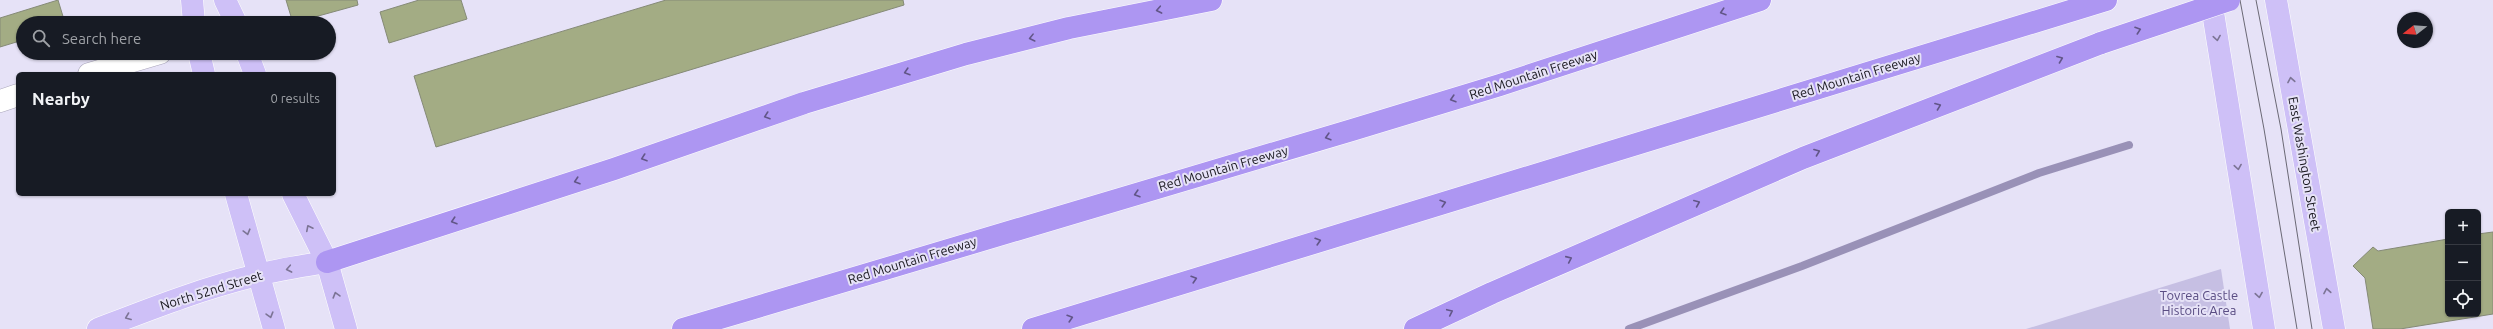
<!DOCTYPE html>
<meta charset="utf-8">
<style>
:root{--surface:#171b24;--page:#20242c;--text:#f1f3f6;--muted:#9ea1a6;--line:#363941}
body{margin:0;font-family:Ubuntu,sans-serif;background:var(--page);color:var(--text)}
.controls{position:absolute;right:12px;bottom:12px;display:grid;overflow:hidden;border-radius:6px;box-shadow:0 1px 3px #0004}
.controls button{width:36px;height:36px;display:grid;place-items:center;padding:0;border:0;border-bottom:1px solid var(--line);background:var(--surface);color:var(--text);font:20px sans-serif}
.compass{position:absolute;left:2397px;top:12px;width:36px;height:36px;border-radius:50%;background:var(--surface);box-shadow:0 1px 3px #0004;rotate:253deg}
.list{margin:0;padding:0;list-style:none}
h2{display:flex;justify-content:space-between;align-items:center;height:52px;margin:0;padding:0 16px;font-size:17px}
h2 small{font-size:13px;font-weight:400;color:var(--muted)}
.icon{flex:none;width:22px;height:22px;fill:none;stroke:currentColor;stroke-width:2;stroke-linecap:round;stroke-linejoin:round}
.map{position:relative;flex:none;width:2493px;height:329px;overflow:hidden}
.search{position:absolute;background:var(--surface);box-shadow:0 1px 3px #0004;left:16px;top:16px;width:320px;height:44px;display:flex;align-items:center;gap:10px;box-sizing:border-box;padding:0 14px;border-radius:22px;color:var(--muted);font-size:15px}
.panel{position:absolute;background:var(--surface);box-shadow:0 1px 3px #0004;left:16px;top:72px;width:320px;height:124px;border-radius:6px}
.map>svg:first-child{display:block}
</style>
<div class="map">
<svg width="2493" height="329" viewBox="0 0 2493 329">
<rect width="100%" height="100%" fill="#e6e2f7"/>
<!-- green -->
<path fill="#c6bfe3" d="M2221,269L2230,329H2026Z"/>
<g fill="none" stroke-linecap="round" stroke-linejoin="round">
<!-- stream -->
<path stroke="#9991b7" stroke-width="8" d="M1629,329L1802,266L2039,173L2129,145"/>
</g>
<!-- building -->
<g fill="#a3ac84" stroke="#858a77">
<path d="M58,0L65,23H23V40L0,47V18Z"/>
<path d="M286,0H357L358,5L293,23Z"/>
<path d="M419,0H461L467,19L389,43L380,12Z"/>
<path d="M666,0H903L904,5L436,147L414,76Z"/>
<path d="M2493,232V314L2400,329H2373L2365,278L2353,266L2373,247L2378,251L2448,239V314H2478V234Z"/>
</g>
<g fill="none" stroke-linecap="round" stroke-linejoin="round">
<!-- minor casing -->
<g stroke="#aaa6ba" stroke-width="23">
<g id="minor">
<path d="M89,74L160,53"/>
<path d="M0,101L18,95"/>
</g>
</g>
<!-- major casing -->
<g stroke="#fff" stroke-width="23">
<g id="major">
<path d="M192,0L194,23"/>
<path d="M225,0L236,23"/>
<path d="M2211,0L2264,329"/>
<path d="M2276,0L2334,329"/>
<path d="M199,53L204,74"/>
<path d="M247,53L255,74"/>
<path d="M236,194L274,329"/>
<path d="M293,194L327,262L346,329"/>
<path d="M98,329C150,309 203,288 258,275C280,269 304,266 327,262"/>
</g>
</g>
<!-- highway casing -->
<g stroke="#fff" stroke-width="23">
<g id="highway">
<path d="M327,262L614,169L804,103L966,54L1069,28L1211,0"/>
<path d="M683,329L1352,130L1500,85L1760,0"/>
<path d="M1033,329L2106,0"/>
<path d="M1415,329L1492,293L1803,158L2101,43"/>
</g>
</g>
<!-- minor -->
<use href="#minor" stroke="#fff" stroke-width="22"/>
<!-- major -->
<use href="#major" stroke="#cec0f7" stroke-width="22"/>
<!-- highway -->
<use href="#highway" stroke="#ad96f2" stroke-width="22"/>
<!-- tram -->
<g stroke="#6a6874" stroke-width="1">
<path d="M2240,0L2264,129L2297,329"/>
<path d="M2256,0L2281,129L2312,329"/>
</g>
<!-- highway-bridge casing -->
<g stroke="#fff" stroke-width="23" stroke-linecap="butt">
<path id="highway-bridge" d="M2101,43L2229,0"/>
</g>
<!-- highway-bridge -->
<use href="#highway-bridge" stroke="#ad96f2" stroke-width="22"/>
</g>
<!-- one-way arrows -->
<defs><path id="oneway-chevron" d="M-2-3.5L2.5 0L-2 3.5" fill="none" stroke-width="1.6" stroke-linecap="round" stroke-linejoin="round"/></defs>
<g stroke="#625688">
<use href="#oneway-chevron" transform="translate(1159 10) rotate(169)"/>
<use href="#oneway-chevron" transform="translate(1723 12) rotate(162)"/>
<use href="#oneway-chevron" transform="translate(2138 30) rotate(-19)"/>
<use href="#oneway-chevron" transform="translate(1032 38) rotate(166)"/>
<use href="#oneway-chevron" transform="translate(2060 59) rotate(-21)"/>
<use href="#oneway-chevron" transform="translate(907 72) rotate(163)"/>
<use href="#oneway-chevron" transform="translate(1453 99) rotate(163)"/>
<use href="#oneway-chevron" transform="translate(1938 106) rotate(-21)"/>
<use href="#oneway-chevron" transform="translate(767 116) rotate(161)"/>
<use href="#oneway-chevron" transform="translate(1328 137) rotate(164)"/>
<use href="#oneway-chevron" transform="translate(1817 152) rotate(-21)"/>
<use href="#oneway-chevron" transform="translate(644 158) rotate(161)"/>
<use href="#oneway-chevron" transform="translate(577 181) rotate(162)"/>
<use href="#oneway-chevron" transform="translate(1137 194) rotate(163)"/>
<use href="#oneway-chevron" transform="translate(1443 203) rotate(-17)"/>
<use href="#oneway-chevron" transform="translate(1697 203) rotate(-23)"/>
<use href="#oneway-chevron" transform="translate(454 221) rotate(162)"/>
<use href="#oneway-chevron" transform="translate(1318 241) rotate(-17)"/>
<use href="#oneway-chevron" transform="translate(1569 259) rotate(-24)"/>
<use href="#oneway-chevron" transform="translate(1194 279) rotate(-17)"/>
<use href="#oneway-chevron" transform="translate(1450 312) rotate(-25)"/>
<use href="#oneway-chevron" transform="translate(1070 318) rotate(-17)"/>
</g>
<g stroke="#7c7495">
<use href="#oneway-chevron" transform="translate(2217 38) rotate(81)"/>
<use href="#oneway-chevron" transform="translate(2291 80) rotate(-100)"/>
<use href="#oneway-chevron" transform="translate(2238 167) rotate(81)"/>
<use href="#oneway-chevron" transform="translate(309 228) rotate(-117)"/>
<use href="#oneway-chevron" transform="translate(247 232) rotate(75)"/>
<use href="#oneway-chevron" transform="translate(289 269) rotate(169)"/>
<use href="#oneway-chevron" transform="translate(2327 291) rotate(-100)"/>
<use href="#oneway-chevron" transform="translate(336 295) rotate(-106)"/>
<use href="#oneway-chevron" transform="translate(2259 295) rotate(81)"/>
<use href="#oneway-chevron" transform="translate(270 315) rotate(74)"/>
<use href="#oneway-chevron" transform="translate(128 317) rotate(159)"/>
</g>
<g text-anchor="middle" stroke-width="4" stroke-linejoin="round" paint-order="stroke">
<!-- street labels -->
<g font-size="13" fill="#18171e" stroke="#e6e2f7">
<text transform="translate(1533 74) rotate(-18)" y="5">Red Mountain Freeway</text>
<text transform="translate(1856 76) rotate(-17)" y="5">Red Mountain Freeway</text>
<text transform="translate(2305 164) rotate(80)" y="5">East Washington Street</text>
<text transform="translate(1223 168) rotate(-16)" y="5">Red Mountain Freeway</text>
<text transform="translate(912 260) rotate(-17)" y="5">Red Mountain Freeway</text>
<text transform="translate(211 290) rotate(-17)" y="5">North 52nd Street</text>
</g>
<!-- park labels -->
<g font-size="13" fill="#5a4d83" stroke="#e6e2f7">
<text x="2199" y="300">Tovrea Castle<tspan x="2199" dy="15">Historic Area</tspan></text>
</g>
</g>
</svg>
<div class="controls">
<button>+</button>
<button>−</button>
<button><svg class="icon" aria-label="locate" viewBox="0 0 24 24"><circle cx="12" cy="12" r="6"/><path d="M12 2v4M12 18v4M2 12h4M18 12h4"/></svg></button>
</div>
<svg class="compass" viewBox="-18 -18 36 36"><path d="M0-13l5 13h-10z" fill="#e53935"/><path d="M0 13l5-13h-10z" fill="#9ea1a6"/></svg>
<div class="search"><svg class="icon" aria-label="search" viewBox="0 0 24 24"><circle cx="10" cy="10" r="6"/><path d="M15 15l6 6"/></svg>Search here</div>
<section class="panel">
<h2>Nearby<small>0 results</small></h2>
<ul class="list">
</ul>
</section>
</div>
